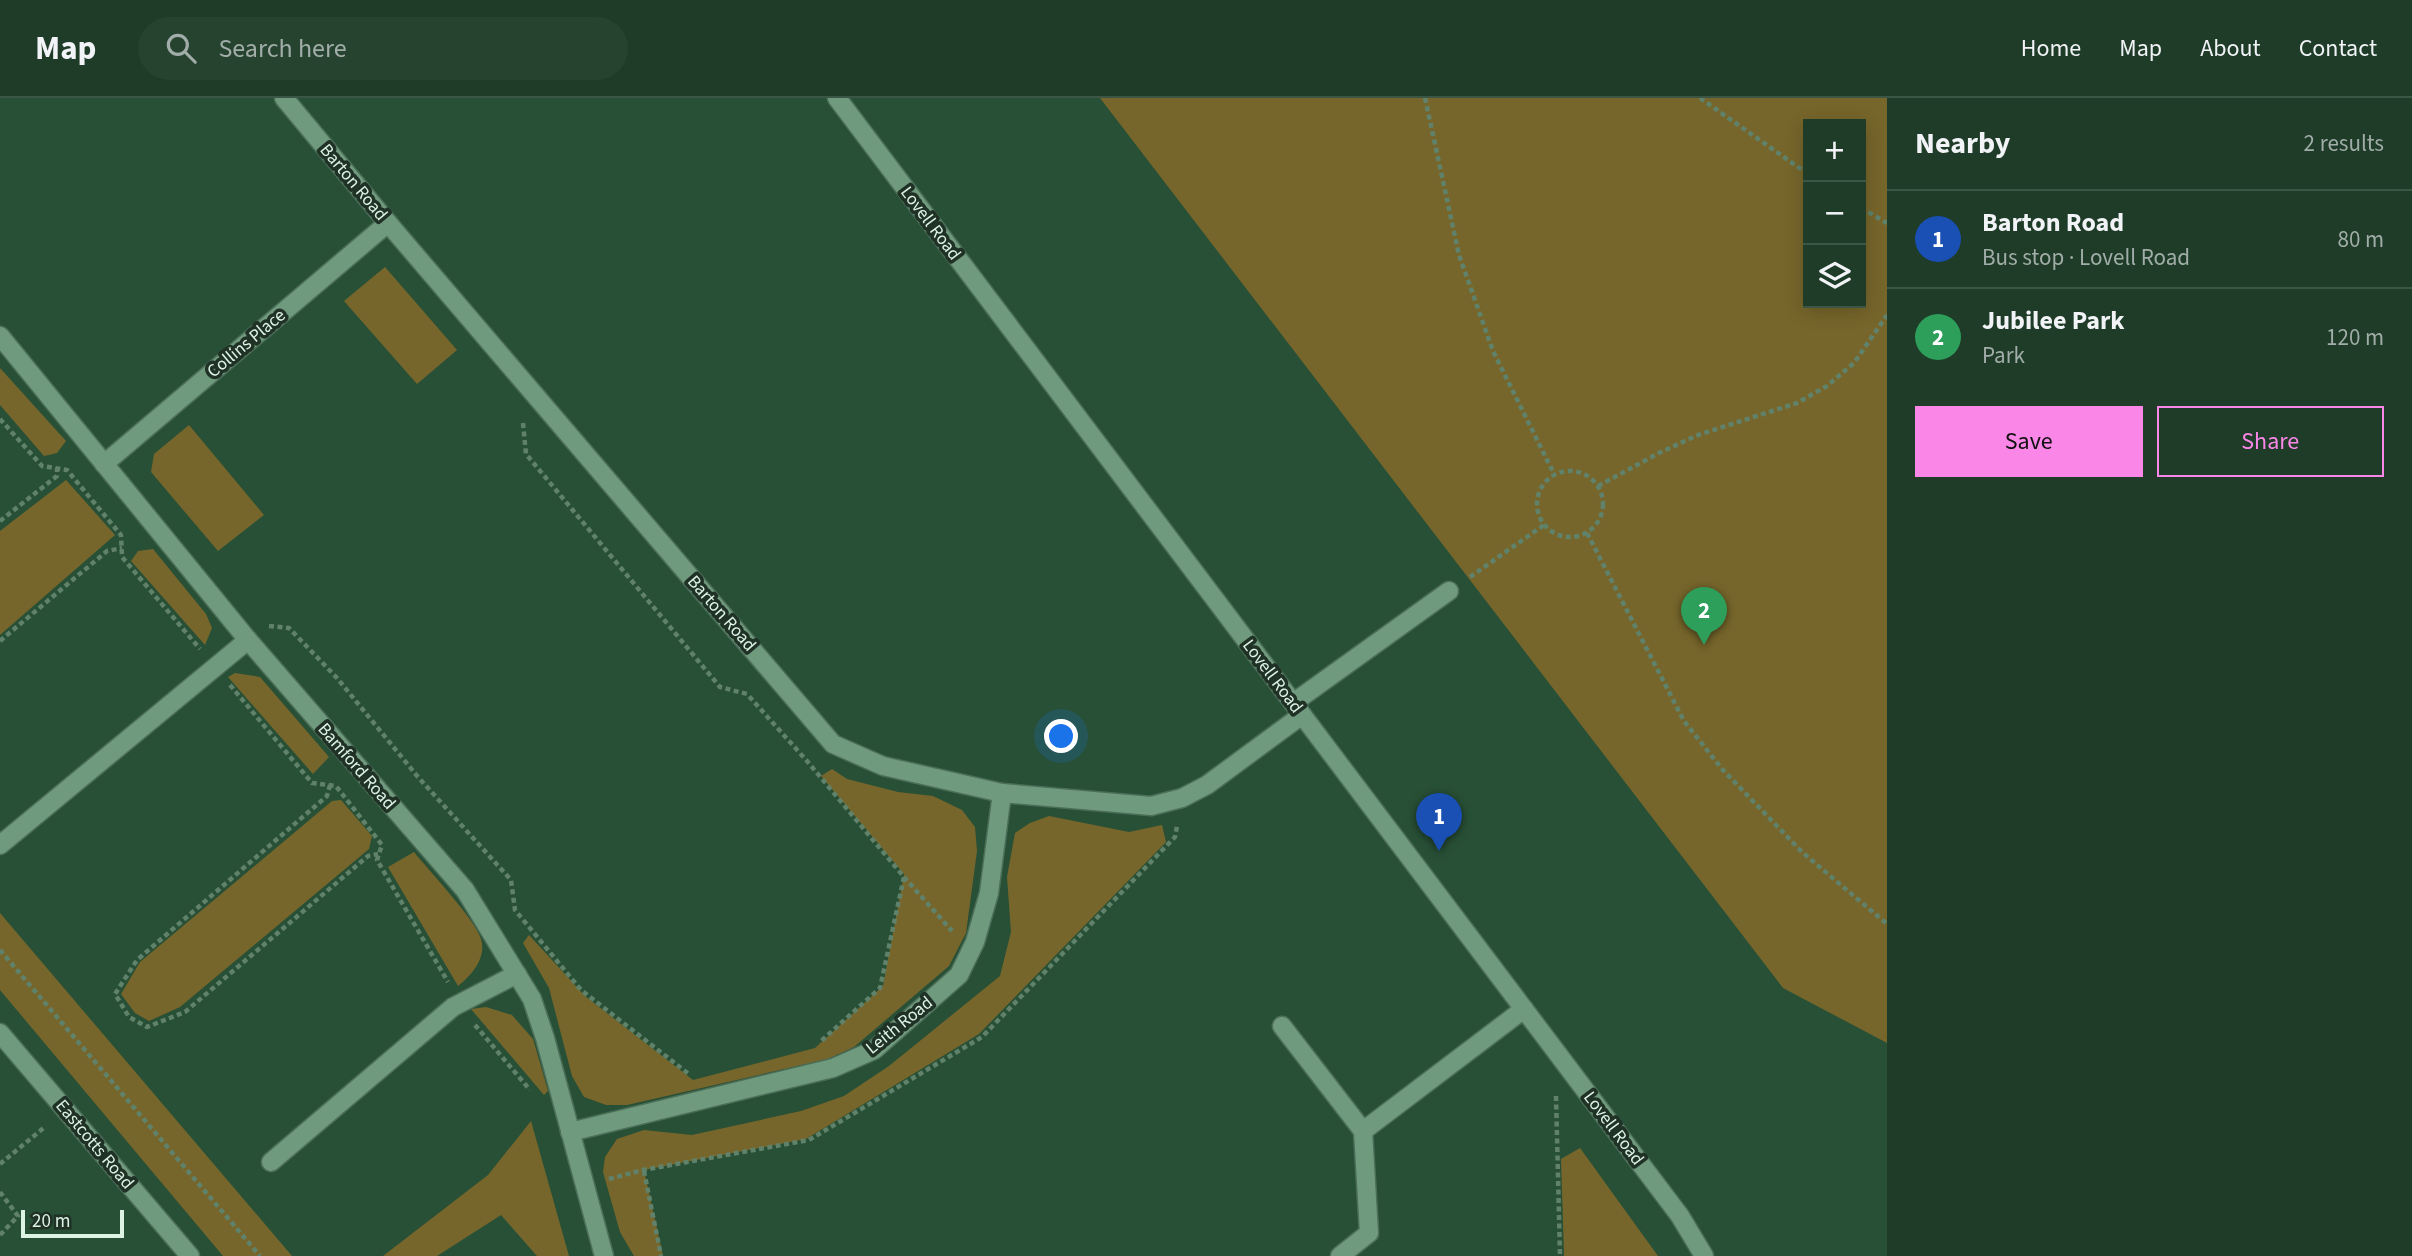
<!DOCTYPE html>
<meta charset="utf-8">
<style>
:root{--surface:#1e3c28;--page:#264330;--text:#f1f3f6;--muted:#a1ada8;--line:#3c5645;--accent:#fa87e7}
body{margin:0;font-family:"Source Sans 3",sans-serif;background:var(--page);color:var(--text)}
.controls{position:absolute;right:21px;top:21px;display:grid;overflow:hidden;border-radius:0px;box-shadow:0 4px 18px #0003}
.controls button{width:63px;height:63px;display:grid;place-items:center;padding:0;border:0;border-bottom:2px solid var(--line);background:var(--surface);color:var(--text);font:35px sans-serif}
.scale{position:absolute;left:21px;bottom:18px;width:103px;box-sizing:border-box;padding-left:7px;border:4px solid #ddf3e3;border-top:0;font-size:19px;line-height:24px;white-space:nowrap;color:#ddf3e3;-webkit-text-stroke:5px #203125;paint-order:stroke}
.you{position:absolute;left:1062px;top:639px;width:24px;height:24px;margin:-18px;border:5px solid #fff;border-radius:50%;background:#1a73e8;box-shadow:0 0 0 10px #1a73e833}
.badge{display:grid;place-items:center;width:46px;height:46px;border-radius:50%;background:var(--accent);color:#fff;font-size:23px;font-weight:700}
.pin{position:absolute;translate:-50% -58px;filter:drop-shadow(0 2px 4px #0008)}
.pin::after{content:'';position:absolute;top:37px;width:24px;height:21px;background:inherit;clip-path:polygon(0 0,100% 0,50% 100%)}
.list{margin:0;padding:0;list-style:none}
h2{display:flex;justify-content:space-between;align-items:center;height:91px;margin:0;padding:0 28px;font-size:30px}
h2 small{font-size:23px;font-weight:400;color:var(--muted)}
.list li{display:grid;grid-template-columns:46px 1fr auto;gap:21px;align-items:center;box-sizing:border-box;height:98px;padding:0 28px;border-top:2px solid var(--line)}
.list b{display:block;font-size:26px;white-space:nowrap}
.list p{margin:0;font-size:23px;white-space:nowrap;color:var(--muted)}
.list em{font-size:23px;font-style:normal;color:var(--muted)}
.actions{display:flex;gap:14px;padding:21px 28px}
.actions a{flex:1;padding:16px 0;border:2px solid var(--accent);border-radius:0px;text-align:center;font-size:24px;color:var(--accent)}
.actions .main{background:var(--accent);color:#111}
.icon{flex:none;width:38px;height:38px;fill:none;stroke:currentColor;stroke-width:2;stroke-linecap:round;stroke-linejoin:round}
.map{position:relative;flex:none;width:1887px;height:1158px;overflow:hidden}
header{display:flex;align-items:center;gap:42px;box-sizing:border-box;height:98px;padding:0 35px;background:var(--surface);border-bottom:2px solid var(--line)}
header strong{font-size:33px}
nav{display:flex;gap:38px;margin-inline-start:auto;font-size:24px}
.search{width:490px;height:63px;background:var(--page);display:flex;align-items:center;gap:18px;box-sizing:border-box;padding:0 24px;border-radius:38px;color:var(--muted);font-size:26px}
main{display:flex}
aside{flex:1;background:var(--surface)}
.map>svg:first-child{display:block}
</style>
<header>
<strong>Map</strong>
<div class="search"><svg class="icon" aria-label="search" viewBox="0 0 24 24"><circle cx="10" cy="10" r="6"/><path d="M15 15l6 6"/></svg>Search here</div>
<nav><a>Home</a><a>Map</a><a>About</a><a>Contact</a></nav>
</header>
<main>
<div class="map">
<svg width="1887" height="1158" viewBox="0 0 1887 1158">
<rect width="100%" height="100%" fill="#285036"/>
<!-- green -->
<g fill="#77662b" fill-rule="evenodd">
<path d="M1100,0H1887V945L1783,890ZM1808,26H1861V205H1808Z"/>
<path d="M385,169L457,252L417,286L344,203Z"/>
<path d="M0,270L66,343L57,355L44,358L0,307Z"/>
<path d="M189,327L264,417L218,453L151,374L154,356Z"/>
<path d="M66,382L115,437L0,537V433Z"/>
<path d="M153,451L206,516L212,530L205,547L131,463L138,453Z"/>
<path d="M235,575L260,579L329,659L313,676L228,579Z"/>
<path d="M832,671L847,681L898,694L933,698L962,712L975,729L977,753L966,835L949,868L854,949L828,961L627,1007H606L584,999L572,978L549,890L523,845L529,837L585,898L693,982L815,950L883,888L904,776L821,678Z"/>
<path d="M341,702L372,738L369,751L180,909L149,923L135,915L121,896L140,864L332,703Z"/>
<path d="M1049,718L1129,734L1162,727L1166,744L979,936L806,1041L644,1072L663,1158H634L620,1134L603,1074L605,1059L617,1041L644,1032L692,1037L801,1013L844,998L889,968L1000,878L1011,834L1007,779L1015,735L1030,725Z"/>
<path d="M414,754C429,773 475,821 481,841C487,860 471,878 458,888L388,769Z"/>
<path d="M0,815L292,1158H223L0,892Z"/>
<path d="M486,909L512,917L533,941L548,993L544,997L471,911Z"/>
<path d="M531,1023L569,1158H537L501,1117L437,1158H383L488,1077Z"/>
<path d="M1580,1050L1658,1158H1564L1561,1061Z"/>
</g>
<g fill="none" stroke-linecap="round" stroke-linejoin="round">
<!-- minor casing -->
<g stroke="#4b6e58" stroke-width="21">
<g id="minor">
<path d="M284,0L388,125L833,646L883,668L1002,695L1151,708L1182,700L1207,687L1302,617"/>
<path d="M837,0L1680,1118L1704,1158"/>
<path d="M0,238L248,542L465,792L532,901L545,940L604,1158"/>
<path d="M104,366L388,125"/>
<path d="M1293,605L1449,493"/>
<path d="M0,747L248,542"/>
<path d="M1282,928L1363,1033L1369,1135L1340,1158"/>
<path d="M0,935L190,1158"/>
<path d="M1363,1033L1524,911"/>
<path d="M570,1034L833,970L874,952L959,877L975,844L989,795L1002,695"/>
<path d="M271,1064L453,909L517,876"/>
</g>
</g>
<!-- path -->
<g stroke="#60826b" stroke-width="4.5" stroke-dasharray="5 3.5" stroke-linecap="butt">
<path d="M1425,0L1459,157L1493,253L1554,376"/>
<path d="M1700,0L1808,76"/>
<path d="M1861,110L1887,125"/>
<path d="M0,321L42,368L67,372L121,437L122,459L200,551"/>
<path d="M523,325L526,356L720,589L747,596L807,663L904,779L880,890L819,945"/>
<circle cx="1570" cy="406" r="33"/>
<path d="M1598,388L1659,355L1698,337L1797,305L1827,288L1854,265L1887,217"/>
<path d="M0,423L57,378V370"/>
<path d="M1587,435L1684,623L1722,671L1802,754L1887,826"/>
<path d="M1470,479L1544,427"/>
<path d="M269,528L289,530L337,580L418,679L511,782L515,812L581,892L690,977"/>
<path d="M0,543L107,453L122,450"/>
<path d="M230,587L312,685L336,688L382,747L377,762L448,884"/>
<path d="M330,687L327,698L137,862L115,896L129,919L147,929L185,914L368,758L378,756"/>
<path d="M904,779L952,833"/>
<path d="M0,852L260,1158"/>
<path d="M475,927L530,992"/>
<path d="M1556,998L1560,1158"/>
<path d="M0,1066L46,1028"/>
<path d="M644,1073L661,1158"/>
<path d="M609,1081L643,1072L809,1042L982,939L1175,739L1177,728"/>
<path d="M0,1094L18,1118L0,1137"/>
</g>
<!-- minor -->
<use href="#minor" stroke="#709a7d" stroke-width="18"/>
</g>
<g text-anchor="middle" stroke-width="7" stroke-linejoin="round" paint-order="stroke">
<!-- street labels -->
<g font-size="18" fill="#ddf3e3" stroke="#203125">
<text transform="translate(354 84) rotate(50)" y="6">Barton Road</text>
<text transform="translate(931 125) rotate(53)" y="6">Lovell Road</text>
<text transform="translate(246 245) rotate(-40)" y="6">Collins Place</text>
<text transform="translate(722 515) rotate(49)" y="6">Barton Road</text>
<text transform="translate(1273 578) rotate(53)" y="6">Lovell Road</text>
<text transform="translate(357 668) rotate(49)" y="6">Bamford Road</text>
<text transform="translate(899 927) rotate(-39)" y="6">Leith Road</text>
<text transform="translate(1614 1030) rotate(53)" y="6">Lovell Road</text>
<text transform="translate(95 1046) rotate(50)" y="6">Eastcotts Road</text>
</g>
</g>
</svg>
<div class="controls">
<button>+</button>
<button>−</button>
<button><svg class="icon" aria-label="layers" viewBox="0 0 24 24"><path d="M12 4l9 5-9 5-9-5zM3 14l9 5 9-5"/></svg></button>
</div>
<div class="scale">20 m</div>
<div class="you"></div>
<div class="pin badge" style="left:1439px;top:753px;background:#1a4fb4">1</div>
<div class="pin badge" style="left:1704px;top:547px;background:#2e9e5b">2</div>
</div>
<aside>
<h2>Nearby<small>2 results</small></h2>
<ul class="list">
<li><span class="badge" style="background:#1a4fb4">1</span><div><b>Barton Road</b><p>Bus stop · Lovell Road</p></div><em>80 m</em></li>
<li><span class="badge" style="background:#2e9e5b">2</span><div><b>Jubilee Park</b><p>Park</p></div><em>120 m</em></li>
</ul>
<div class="actions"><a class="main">Save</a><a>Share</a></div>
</aside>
</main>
